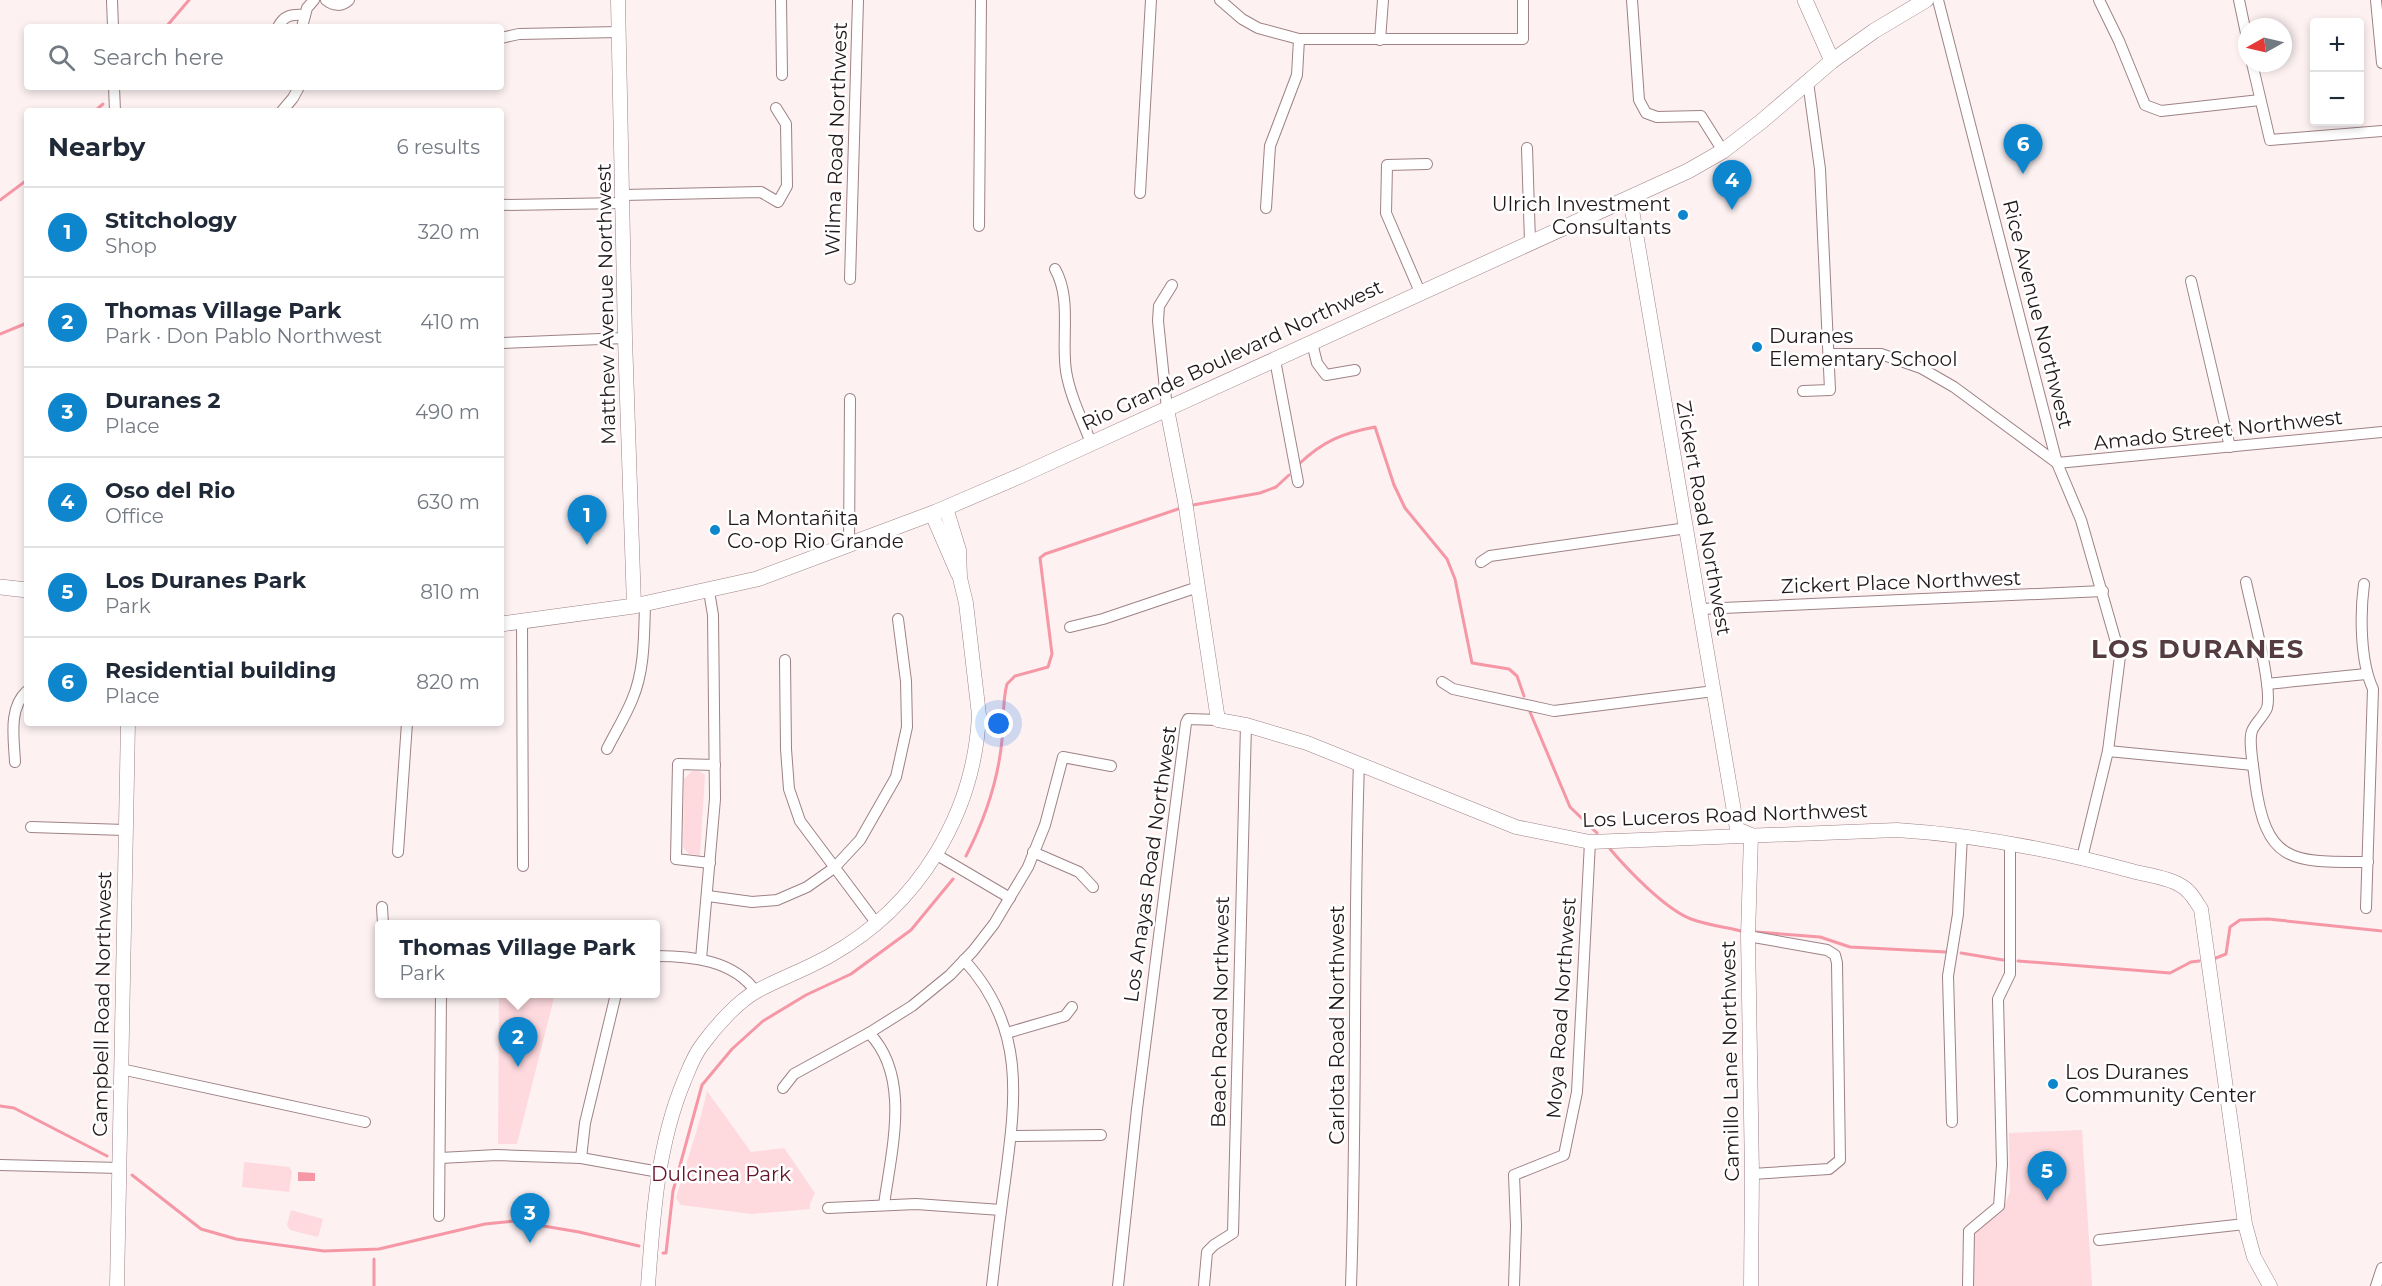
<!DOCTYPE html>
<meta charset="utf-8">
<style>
:root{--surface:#fff;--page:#f2f2f3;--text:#1f2937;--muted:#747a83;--line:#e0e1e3;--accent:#0d86ce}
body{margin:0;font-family:Montserrat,sans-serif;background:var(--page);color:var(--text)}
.controls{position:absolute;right:18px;top:18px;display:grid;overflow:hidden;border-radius:6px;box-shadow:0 3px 9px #0003}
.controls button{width:54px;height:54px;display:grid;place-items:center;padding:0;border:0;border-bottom:2px solid var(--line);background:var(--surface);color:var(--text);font:30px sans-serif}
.compass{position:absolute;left:2238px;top:18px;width:54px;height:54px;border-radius:50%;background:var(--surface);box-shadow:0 3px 9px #0003;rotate:262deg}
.you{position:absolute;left:999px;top:724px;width:21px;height:21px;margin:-15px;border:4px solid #fff;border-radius:50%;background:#1a73e8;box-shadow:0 0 0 9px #1a73e833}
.badge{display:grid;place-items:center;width:39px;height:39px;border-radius:50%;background:var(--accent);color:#fff;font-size:20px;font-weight:700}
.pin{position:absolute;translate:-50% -50px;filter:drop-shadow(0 2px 3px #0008)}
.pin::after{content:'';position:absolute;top:32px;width:21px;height:18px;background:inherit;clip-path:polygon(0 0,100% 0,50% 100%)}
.popup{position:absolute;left:375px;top:920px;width:285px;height:78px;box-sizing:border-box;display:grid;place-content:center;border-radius:6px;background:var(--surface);filter:drop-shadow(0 2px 4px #0005);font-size:20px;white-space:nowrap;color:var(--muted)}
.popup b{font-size:22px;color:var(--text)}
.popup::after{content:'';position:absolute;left:50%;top:100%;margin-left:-12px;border:12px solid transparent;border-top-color:var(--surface)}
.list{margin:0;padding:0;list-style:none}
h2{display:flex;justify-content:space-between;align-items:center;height:78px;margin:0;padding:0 24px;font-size:26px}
h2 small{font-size:20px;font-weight:400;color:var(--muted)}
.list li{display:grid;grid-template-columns:39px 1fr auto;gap:18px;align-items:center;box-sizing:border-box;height:90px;padding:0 24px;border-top:2px solid var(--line)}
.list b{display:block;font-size:22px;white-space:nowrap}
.list p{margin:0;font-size:20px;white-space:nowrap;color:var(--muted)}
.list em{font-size:20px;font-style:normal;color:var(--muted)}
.icon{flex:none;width:33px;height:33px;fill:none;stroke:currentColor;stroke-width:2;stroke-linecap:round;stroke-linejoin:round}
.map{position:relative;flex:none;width:2382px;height:1286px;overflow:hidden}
.search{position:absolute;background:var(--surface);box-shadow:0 3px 9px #0003;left:24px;top:24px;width:480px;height:66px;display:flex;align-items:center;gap:15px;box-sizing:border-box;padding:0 21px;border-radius:6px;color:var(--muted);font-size:22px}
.panel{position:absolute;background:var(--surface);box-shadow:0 3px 9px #0003;left:24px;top:108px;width:480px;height:618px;border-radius:6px}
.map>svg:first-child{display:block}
</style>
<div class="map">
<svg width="2382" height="1286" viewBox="0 0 2382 1286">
<rect width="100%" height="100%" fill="#fdf1f2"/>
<!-- green -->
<g fill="#fed9de">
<path d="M692,771H699L705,775L700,855L689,854L683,847L684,779Z"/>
<path d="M499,994H555L517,1144H498Z"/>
<path d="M707,1091L751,1152L784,1148L815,1193L810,1204V1209L752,1214L681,1205L676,1198L701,1116Z"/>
<path d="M2082,1130L2092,1286H1974L1972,1240L1976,1230L2003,1211L2010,1191L2009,1133Z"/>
<path d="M244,1162L289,1167L292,1171L289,1192L242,1187Z"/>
<path d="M291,1210L323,1219L318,1237L290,1230L287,1225Z"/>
</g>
<!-- water -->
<path fill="#f697a6" d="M298,1172L315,1173V1181H298Z"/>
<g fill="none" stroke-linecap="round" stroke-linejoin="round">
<!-- stream -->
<g stroke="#f697a6" stroke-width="3">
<path d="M166,27L189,0"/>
<path d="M95,111L103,104"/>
<path d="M0,200L27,180"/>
<path d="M0,334L27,323"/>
<path d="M1299,464C1323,441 1343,433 1375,427L1394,485L1405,508L1447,559L1455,579L1472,663L1509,669L1517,676L1524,696"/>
<path d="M1193,505L1260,493L1276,487L1289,475"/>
<path d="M1530,712L1570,807L1597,833"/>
<path d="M1610,849C1628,870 1665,909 1691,919C1707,925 1725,927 1741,931"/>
<path d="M966,856C985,819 998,782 1002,740C1004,722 1002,702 1007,684L1015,676L1048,667L1052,654L1040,558L1045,554L1178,509"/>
<path d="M1757,932L1820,937L1850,947L1946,952"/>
<path d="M1961,953L2003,960"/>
<path d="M2216,958L2226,954L2230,927L2240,920L2268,919L2382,931"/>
<path d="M2018,961L2170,973L2191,962L2199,961"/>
<path d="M0,1106L14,1108L107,1156"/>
<path d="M132,1175L201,1229L236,1239L324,1251L379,1249L485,1224L514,1221L579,1232L639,1246"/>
<path d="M663,1253H666L673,1191L702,1085L732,1049L763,1021L806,995L851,974L911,930L953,879"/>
<path d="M374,1286V1259"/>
</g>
<!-- minor casing -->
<g stroke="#9e8286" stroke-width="12">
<g id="minor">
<path d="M112,0L113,27"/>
<path d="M326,0C333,6 342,7 349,0"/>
<path d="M781,0L782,75"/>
<path d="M1220,0L1242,19L1258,28L1299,39H1523V0"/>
<path d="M1632,0L1639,100L1646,113L1657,117L1701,116L1723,151"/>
<path d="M1938,0L2057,463L2382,432"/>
<path d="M2099,0L2119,41L2145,105L2161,111L2260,100"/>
<path d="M2239,0L2247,38"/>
<path d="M2376,0L2382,63"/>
<path d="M278,27C284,15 292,14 305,15"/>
<path d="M302,27L307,8L314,0"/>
<path d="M501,38L519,34L619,32"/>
<path d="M1380,40L1383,0"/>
<path d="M2252,63L2270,140L2382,131"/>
<path d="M114,87L115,111"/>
<path d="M282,111L293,98L299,87"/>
<path d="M1527,148L1530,242"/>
<path d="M1140,193L1151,0"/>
<path d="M623,195L761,192L778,202L787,186L786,124L776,108"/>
<path d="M501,205L623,203"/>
<path d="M1266,208L1270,146L1297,75L1299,39"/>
<path d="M979,226L981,0"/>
<path d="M1055,269C1072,299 1061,338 1066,371C1070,396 1082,419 1091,443"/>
<path d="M850,279L858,0"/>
<path d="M2191,281L2230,447"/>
<path d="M1420,292L1386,213L1387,165L1427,164"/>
<path d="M501,343L625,338"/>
<path d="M1312,343L1317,363L1326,375L1355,370"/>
<path d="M1830,354H1881L1921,368L1954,387L2057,463L2081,520L2120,656L2108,751L2082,858"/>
<path d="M1275,360L1298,482"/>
<path d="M1803,391L1830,390L1820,169L1808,82"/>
<path d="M1167,409L1158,321L1159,306L1172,285"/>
<path d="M849,546L850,399"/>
<path d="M1481,562L1490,556L1687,528"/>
<path d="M2246,582C2251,607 2273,687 2267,708C2264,716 2255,723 2252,731C2248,741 2254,769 2255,781C2266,865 2293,862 2368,862"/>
<path d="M2364,584C2360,614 2360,661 2373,689L2366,908"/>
<path d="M1700,609L2103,591"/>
<path d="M522,622L523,866"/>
<path d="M1070,627L1103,619L1198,587"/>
<path d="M785,660L786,749L789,789L800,821L877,924"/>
<path d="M1442,682L1453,689L1554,711L1714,691"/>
<path d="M2267,684L2366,674"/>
<path d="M607,749C615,733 625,717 632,700C645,670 644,635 645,604"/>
<path d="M2108,751L2253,765"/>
<path d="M15,762C14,739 8,708 27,691"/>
<path d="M31,827L125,830"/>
<path d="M398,852L407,723"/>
<path d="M1033,852L1079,872L1093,887"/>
<path d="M937,855L1010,898"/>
<path d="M710,863L676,859L678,764L715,765"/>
<path d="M708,896L752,902L777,900L807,887L834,868L860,840L896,777L907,727L906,681L898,619"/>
<path d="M382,907L383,924"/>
<path d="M1748,936L1827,950L1835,955L1837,963L1840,1160L1829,1169L1752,1174"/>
<path d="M656,956C691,956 734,960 756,992"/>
<path d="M701,959L715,799L713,615L709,591"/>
<path d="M964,960C1026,1027 1016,1098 1005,1181C1000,1216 996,1251 992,1286"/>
<path d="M869,1033C912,1077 891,1151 884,1205"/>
<path d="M1007,1033L1065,1016L1072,1007"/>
<path d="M121,1069L365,1122"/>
<path d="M783,1088L794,1074L869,1033L912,1006L950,975L973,951L994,924L1028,867L1045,825L1063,757L1111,766"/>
<path d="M1952,1122L1948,976L1958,914L1962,835"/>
<path d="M1011,1136L1101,1135"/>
<path d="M440,1158L497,1155L581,1158L659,1172"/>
<path d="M581,1158L585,1123L616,994"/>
<path d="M0,1165L120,1168"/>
<path d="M828,1208L916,1204L1001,1210"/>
<path d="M439,1216L441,994"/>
<path d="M2099,1240L2245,1224"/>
<path d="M1118,1286L1137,1109L1186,723L1188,719L1218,720"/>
<path d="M1204,1286L1207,1252L1214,1245L1233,1233L1246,725"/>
<path d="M1351,1286C1357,1112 1353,938 1359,763"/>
<path d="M1514,1286L1516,1226L1514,1175L1564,1155L1577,1092L1590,842"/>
<path d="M1968,1286L1969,1231L1999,1206L2002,1165L1998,999L2010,974V844"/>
<path d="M2376,1286L2382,1268"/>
</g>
</g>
<!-- tertiary casing -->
<g stroke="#9e8286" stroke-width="15">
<g id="tertiary">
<path d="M618,0L625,338L634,606"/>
<path d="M1630,198L1737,829L1751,835L1748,936L1752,1174L1751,1286"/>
<path d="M1167,409L1185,501L1218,720L1246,725L1307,743L1516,827L1590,842L1897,830C1976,835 2055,850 2132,871C2146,875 2167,877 2180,885C2190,890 2195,900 2201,909L2245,1224L2254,1257L2270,1286"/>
<path d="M932,514L958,574"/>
<path d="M117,1286L128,723"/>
<path d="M648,1286C653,1217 657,1146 684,1081C689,1069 694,1055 702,1045C715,1027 738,1001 757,991C781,978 807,969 831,955C918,906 974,815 979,715L966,603L960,578L959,550L946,508"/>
</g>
</g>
<!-- secondary casing -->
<g stroke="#9e8286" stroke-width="16">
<g id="secondary">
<path d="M1805,0L1832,61"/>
<path d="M0,587L27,590"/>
<path d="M501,624L634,606L757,579L936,512L1022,475L1688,171L1723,151L1762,121L1832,61L1874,31L1926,0"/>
</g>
</g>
<!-- minor -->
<use href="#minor" stroke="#fff" stroke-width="10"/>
<!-- tertiary -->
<use href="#tertiary" stroke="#fff" stroke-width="14"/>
<!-- secondary -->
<use href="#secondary" stroke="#fff" stroke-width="15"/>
</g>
<!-- markers -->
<g fill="#0d86ce" stroke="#fff" stroke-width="2">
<circle cx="1683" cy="215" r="6"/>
<circle cx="1757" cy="347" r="6"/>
<circle cx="715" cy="530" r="6"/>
<circle cx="2053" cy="1084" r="6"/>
</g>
<g text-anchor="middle" stroke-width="5" stroke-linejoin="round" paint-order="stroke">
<!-- street labels -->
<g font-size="20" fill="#23181a" stroke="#fff">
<text transform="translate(836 139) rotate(-88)" y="7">Wilma Road Northwest</text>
<text transform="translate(606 304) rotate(-91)" y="7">Matthew Avenue Northwest</text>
<text transform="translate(2038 314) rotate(76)" y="7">Rice Avenue Northwest</text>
<text transform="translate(1232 355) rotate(-25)" y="7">Rio Grande Boulevard Northwest</text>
<text transform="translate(2218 430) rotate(-6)" y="7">Amado Street Northwest</text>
<text transform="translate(1704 518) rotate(80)" y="7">Zickert Road Northwest</text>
<text transform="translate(1901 582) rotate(-2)" y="7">Zickert Place Northwest</text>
<text transform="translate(1725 815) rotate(-2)" y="7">Los Luceros Road Northwest</text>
<text transform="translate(1150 864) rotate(-82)" y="7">Los Anayas Road Northwest</text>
<text transform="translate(102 1004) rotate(-89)" y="7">Campbell Road Northwest</text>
<text transform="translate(1561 1008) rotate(-86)" y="7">Moya Road Northwest</text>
<text transform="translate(1220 1012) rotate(-89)" y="7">Beach Road Northwest</text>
<text transform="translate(1337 1025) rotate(-90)" y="7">Carlota Road Northwest</text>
<text transform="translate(1730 1061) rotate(-91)" y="7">Camillo Lane Northwest</text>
</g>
<!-- poi labels -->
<g font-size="20" fill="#23181a" stroke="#fff" text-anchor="start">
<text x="1671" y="211" text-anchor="end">Ulrich Investment<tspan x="1671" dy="23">Consultants</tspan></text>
<text x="1769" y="343">Duranes<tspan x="1769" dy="23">Elementary School</tspan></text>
<text x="727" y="525">La Montañita<tspan x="727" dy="23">Co-op Rio Grande</tspan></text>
<text x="2065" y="1079">Los Duranes<tspan x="2065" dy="23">Community Center</tspan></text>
</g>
<!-- park labels -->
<g font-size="20" fill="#67142b" stroke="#fff">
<text x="721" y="1181">Dulcinea Park</text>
</g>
<!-- district labels -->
<g font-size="26" font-weight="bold" letter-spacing="1.5" fill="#543c40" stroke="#fff">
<text x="2198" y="658">LOS DURANES</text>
</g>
</g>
</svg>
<div class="controls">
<button>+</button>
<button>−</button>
</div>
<svg class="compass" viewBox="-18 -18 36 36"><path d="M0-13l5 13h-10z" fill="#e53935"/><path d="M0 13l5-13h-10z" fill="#747a83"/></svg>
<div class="you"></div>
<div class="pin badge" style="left:587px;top:545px">1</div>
<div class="pin badge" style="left:518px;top:1067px">2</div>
<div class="popup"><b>Thomas Village Park</b>Park</div>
<div class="pin badge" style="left:530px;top:1243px">3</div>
<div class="pin badge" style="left:1732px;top:210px">4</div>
<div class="pin badge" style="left:2047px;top:1201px">5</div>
<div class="pin badge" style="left:2023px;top:174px">6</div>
<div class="search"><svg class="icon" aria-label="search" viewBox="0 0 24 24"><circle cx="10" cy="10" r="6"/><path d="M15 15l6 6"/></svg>Search here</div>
<section class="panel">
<h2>Nearby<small>6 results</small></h2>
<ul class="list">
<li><span class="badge">1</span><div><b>Stitchology</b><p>Shop</p></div><em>320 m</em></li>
<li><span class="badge">2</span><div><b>Thomas Village Park</b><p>Park · Don Pablo Northwest</p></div><em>410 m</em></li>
<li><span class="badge">3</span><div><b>Duranes 2</b><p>Place</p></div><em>490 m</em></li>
<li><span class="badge">4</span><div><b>Oso del Rio</b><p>Office</p></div><em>630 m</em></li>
<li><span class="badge">5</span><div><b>Los Duranes Park</b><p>Park</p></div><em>810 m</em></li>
<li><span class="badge">6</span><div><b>Residential building</b><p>Place</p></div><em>820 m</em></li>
</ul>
</section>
</div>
